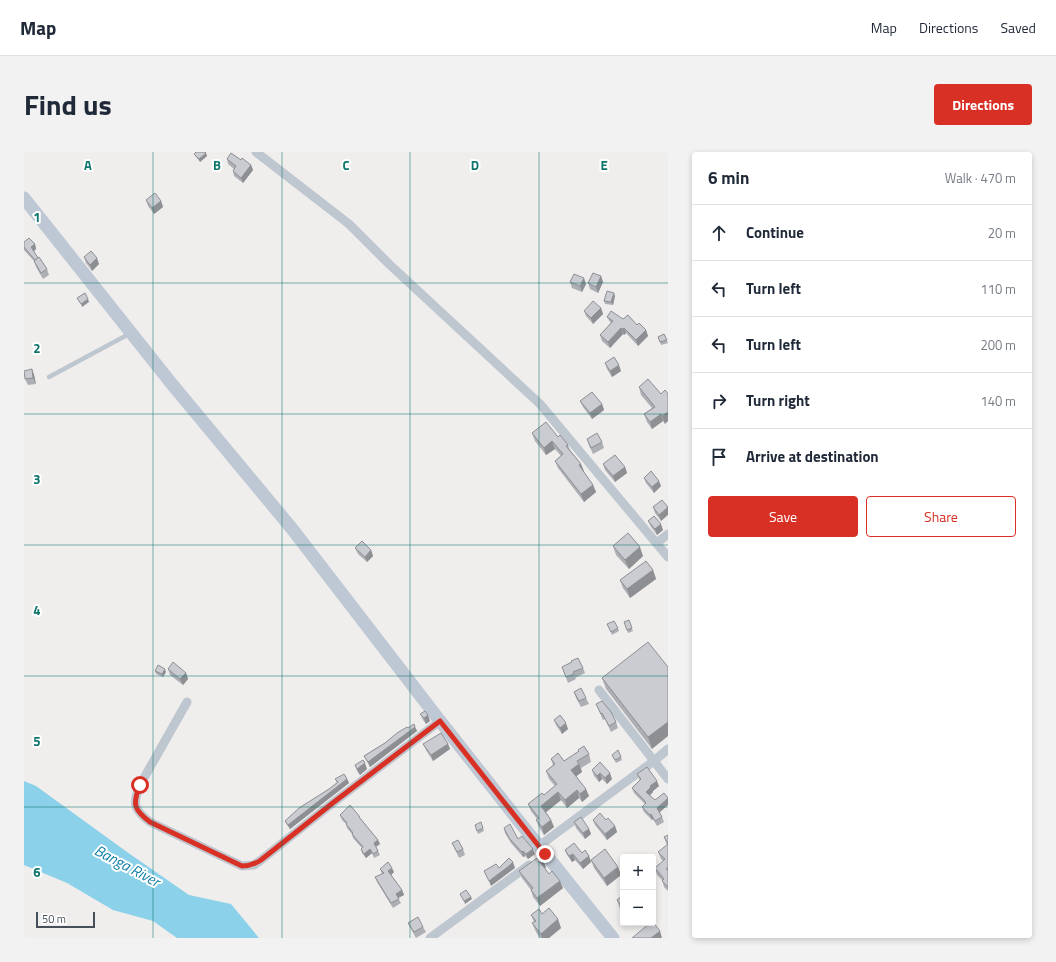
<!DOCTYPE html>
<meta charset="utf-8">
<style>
:root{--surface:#fff;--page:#f2f2f3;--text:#1f2937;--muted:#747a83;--line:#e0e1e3;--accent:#d93025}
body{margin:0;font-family:"Titillium Web",sans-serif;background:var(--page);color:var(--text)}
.controls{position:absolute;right:12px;bottom:12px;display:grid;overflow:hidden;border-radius:4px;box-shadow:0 2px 6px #0003}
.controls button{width:36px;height:36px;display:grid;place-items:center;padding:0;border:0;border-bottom:1px solid var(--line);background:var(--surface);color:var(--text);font:20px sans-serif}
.scale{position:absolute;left:12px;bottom:10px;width:59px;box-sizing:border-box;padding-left:4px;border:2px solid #46505a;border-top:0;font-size:11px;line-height:14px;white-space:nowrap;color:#46505a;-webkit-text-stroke:3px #fff;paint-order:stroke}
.stop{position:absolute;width:12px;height:12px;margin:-9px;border:3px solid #d93025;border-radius:50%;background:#fff}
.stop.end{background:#d93025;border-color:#fff;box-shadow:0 1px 4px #0008}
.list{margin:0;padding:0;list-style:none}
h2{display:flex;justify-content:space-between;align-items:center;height:52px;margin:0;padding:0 16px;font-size:17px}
h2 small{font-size:13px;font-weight:400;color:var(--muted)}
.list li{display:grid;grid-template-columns:26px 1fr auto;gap:12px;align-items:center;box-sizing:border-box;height:56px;padding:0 16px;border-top:1px solid var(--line)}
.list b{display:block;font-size:15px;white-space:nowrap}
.list em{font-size:13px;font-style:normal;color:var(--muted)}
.actions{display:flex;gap:8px;padding:12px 16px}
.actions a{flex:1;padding:9px 0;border:1px solid var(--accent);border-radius:4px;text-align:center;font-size:14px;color:var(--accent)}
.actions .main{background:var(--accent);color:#fff}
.icon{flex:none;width:22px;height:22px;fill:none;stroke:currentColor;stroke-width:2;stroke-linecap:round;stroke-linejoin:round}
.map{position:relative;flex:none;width:644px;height:786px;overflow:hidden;border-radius:4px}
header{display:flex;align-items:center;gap:24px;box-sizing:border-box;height:56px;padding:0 20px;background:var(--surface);border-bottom:1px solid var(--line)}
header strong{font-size:19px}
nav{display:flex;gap:22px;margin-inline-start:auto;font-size:14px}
.intro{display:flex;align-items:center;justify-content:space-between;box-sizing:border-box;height:96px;padding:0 24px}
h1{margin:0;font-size:28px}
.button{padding:10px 18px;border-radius:4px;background:var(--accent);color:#fff;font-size:14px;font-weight:700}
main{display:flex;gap:24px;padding:0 24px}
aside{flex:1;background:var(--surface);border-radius:4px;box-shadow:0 2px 6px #0003}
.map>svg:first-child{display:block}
</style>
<header>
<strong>Map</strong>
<nav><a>Map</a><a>Directions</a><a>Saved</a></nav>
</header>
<div class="intro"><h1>Find us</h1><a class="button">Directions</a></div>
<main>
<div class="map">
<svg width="644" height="786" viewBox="0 0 644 786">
<rect width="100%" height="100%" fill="#f0eded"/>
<!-- water -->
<path fill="#8ad1e9" d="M0,629L12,634L103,700L165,743L207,752L235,786H153L129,769L89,758L43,731L0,713Z"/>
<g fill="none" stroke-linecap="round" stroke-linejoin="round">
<!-- lane -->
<path stroke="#bec7cf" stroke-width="4.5" d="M25,225L105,182"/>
<!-- street -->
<g stroke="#bec7cf" stroke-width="9">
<path d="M232,0L325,72L365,112L516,252L644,405"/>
<path d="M633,391L644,382"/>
<path d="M575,538L644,627"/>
<path d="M163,550L116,633C108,652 110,658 126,670L218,714L230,713L237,708L310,650L416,569"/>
<path d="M515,694L630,609L644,597"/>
<path d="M406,786L505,713"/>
</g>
<!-- secondary -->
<path stroke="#bec8d4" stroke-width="13" d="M0,46L147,231L269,378L416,569L494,668L589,786"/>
</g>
<!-- wall -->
<g fill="#aeafb5">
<path d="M170,2L183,4L176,10L172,5Z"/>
<path d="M203,7L217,8L227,13L229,18L219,31L210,24L209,19L210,17L204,12Z"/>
<path d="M122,48L137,49L139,55L130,62L124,54Z"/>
<path d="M0,90L11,92L12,97L10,99L14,106L23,117L25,123L19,127L12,115L10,109L0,98Z"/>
<path d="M60,105L75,112L68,119L62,111Z"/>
<path d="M577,124L579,130L574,141L566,137L564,131Z"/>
<path d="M546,130L562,132L558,140L548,136Z"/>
<path d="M591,144L589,153L581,152L580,149Z"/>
<path d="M577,156L579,162L569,172L562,164L560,159Z"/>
<path d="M583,165L599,167L613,173L622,178L624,184L614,194L602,181L600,183L599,182L586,196L578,189L576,183L587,171L586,170Z"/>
<path d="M640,182L644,191L637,193L634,185Z"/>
<path d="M581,211L597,219L588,225L583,217Z"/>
<path d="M8,217L10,223L12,232L4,233L1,227Z"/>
<path d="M615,235L637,242L641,272L639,269L628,277L623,270L620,262L628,256L617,243Z"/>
<path d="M556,249L578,252L580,258L568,267L559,255Z"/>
<path d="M508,281L534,285L544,293L546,298L557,312L559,320L569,333L572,340L560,350L534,316L531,309L537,304L531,297L522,303L511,289Z"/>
<path d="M563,287L578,290L580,296L569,302L565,293Z"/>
<path d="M579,312L601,315L603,321L591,330L581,318Z"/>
<path d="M620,326L637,334L630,341L622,331Z"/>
<path d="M638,348L637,369L631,361L629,355Z"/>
<path d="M624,369L639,378L633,383L627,375Z"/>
<path d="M589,394L619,404L605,417L592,403Z"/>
<path d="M331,396L347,398L349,404L343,410L334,402Z"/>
<path d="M629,418L632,427L606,446L599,436L596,428Z"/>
<path d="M605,468L609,479L604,481L600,470Z"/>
<path d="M583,472L594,476L595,479L588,483Z"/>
<path d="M548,510L559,516L561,521L551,526L552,527L544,531L538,515Z"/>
<path d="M644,515L628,597L582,537L578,526Z"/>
<path d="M144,517L162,521L164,527L159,533L146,523Z"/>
<path d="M131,519L142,520L139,525L132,522Z"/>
<path d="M550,540L562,546L565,552L557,555L552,546Z"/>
<path d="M572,552L592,570L594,576L587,580L581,567L579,568Z"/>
<path d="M396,562L406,569L402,572L399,568Z"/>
<path d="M530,568L544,577L538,582L532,573Z"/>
<path d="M391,575L393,579L346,615L342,608L340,604L384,576Z"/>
<path d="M399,592H424L426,597L409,609L402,598Z"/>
<path d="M565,602L567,610L557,616L558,620L552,624L565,644L558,650L555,646L543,656L537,648L522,660L527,668L530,675L520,683L515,675L512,668L513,667L507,659L504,652L520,643L531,634L525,627L522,619L529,613L527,607L540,609Z"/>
<path d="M588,603L597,605L598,608L592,611Z"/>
<path d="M576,610L588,627L583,632L578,627L575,630L570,624L568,618Z"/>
<path d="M331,613L343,617L336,623L333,619Z"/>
<path d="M613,622L635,634L629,639V640L626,643L638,665L640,670L633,674L629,667L628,668L620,660L618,655L621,652L610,641L608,636L616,629Z"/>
<path d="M311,627H323L325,631L266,677L263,673L261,669L313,631Z"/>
<path d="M316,663L337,667L354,688L356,692L352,695L356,703L350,706L348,701L342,706L338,701L337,697L338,696L329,686L328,682L323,676L322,672L318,668Z"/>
<path d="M569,668H582L591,674L593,680L583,688L571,673Z"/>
<path d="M550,670L565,677L567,682L561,687L552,676Z"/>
<path d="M451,673L459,676L460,679L454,682Z"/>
<path d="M480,676L494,687L511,702L504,707L501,704L499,705L487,691L481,681Z"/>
<path d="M644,683V739L640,735L638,728L633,723L631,716L639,709L637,707L634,700L643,693L640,685Z"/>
<path d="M428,691L439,697L441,703L435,706Z"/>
<path d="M541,698L558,701L565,704L567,710L559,717L551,708L548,710L543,703Z"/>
<path d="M567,708L594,715L597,723L583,734L570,716Z"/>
<path d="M522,715L521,716L525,722L539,736L516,754L509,745L507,738L498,726L495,719Z"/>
<path d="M356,717L370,720L367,723L378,738L380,743L374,746L377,751L369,756L353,730L351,725L358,722Z"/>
<path d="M599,743V761L596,757L593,748Z"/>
<path d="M507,763L537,776L525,786H516L512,780L508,771L510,770Z"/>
<path d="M384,771L399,775L402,780L392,786L387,777Z"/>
</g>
<!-- shaded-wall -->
<g fill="#8d8f93">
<path d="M182,1L183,4L176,10L175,7Z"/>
<path d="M227,13L229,18L219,31L217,26Z"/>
<path d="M137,49L139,55L130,62L128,56Z"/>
<path d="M11,92L12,97L9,100L7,95Z"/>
<path d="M73,106L75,112L68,119L66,113Z"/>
<path d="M577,124L579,130L574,141L572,135Z"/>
<path d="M560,126L562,132L558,140L556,134Z"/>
<path d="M590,141L591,144L589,153L587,150Z"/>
<path d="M64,147L65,150L58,155L57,152Z"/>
<path d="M577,156L579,162L569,172L567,166Z"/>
<path d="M597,176L599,182L586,196L584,190Z"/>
<path d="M600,176L602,181L600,183L598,177Z"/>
<path d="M622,178L624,184L614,194L612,188Z"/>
<path d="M595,213L597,219L588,225L586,219Z"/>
<path d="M8,217L10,223L12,232L9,226Z"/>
<path d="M578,252L580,258L568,267L566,261Z"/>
<path d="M644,260V269L641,272L638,264Z"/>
<path d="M637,262L639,269L628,277L626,270Z"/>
<path d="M528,289L531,297L522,303L520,296Z"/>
<path d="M557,312L560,319L557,321L555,313Z"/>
<path d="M601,315L603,321L591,330L589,324Z"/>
<path d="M635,329L637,334L630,341L628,335Z"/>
<path d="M569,333L572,340L560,350L557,342Z"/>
<path d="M644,355V363L637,369L635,363Z"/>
<path d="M637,372L639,378L633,383L631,377Z"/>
<path d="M616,395L619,404L605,417L601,408Z"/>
<path d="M347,398L349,404L343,410L341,405Z"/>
<path d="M629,418L632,427L606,446L603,437Z"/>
<path d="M141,517L142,520L139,525L138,522Z"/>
<path d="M162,521L164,527L159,533L156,527Z"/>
<path d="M404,563L406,569L402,572L400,566Z"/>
<path d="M644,570V584L628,597L624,585Z"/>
<path d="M542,571L544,577L538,582L536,576Z"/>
<path d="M391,575L393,579L346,615L344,610Z"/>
<path d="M424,592L426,597L409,609L407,603Z"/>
<path d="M341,611L343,617L336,623L333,617Z"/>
<path d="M555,612L558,620L550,626L547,618Z"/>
<path d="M576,621L578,627L575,630L573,624Z"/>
<path d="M586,621L588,627L583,632L581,626Z"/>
<path d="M323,627L325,631L266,677L264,673Z"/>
<path d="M633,629L635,634L629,639V640L624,645L622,640L626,634Z"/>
<path d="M562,637L565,644L558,650L556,642Z"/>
<path d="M553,638L555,646L543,656L541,648Z"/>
<path d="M534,640L537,648L520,662L517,654Z"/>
<path d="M644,646V653L635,661L633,656Z"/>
<path d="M627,662L629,667L628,668L626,663Z"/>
<path d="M527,668L530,675L520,683L518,675Z"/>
<path d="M591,674L593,680L583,688L581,682Z"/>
<path d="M565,677L567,682L561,687L559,681Z"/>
<path d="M354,688L356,692L351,695L350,691Z"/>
<path d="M346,697L348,701L342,706L340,702Z"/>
<path d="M509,697L511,702L504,707L502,702Z"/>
<path d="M499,699L501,704L499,705L498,700Z"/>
<path d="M549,702L551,708L548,710L545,704Z"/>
<path d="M565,704L567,710L559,717L556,711Z"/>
<path d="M519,708L522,715L519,718L516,710Z"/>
<path d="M489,710L491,716L467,734L465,729Z"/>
<path d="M594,715L597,723L583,734L580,726Z"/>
<path d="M368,716L370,720L366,724L364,719Z"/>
<path d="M536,729L539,736L516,754L513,746Z"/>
<path d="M378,738L380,743L374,746L372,742Z"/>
<path d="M447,745L448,747L441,752L440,749Z"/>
<path d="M534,767L537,776L525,786H518L517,782Z"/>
<path d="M636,779L638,786H627Z"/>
</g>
<!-- building -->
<g fill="#caccd2" stroke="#8d8f93">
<path d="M172,0H181L182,1L175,7L170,2Z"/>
<path d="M207,1L217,8L218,6L227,13L217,26L209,19L212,14L203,7Z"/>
<path d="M131,41L137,49L128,56L122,48Z"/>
<path d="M5,86L11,92L7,95L14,106L11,108L0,95V90Z"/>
<path d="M67,99L73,106L66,113L60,105Z"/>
<path d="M15,105L23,117L17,121L10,109Z"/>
<path d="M569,121L577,124L572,135L564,131Z"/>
<path d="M550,122L560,126L556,134L546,130Z"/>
<path d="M583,139L590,141L587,150L580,149Z"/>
<path d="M61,141L64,147L57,152L53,146Z"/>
<path d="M569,149L577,156L567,166L560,159Z"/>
<path d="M587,159L599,167L604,163L613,173L615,171L622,178L612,188L600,176L598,177L597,176L584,190L576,183L589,169L583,165Z"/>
<path d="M640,182L643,188L636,190L634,185Z"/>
<path d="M590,205L595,213L586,219L581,211Z"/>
<path d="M8,217L9,226L1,227L0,219Z"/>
<path d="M624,227L637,242L641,238L644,242V260L638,264L637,262L626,270L620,262L631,255L615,235Z"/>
<path d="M568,240L578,252L566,261L556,249Z"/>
<path d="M522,270L534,285L536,283L544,293L542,294L557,312L555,313L569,333L557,342L531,309L539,302L528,289L520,296L508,281Z"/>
<path d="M573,281L578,290L567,296L563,287Z"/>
<path d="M591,303L601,315L589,324L579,312Z"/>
<path d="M627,319L635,329L628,335L620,326Z"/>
<path d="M638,348L644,355L635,363L629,355Z"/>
<path d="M630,364L637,372L631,377L624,369Z"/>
<path d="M604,381L616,395L601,408L589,394Z"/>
<path d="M338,389L347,398L341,405L331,396Z"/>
<path d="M622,409L629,418L603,437L596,428Z"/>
<path d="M605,468L608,476L603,478L600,470Z"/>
<path d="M590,469L594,476L587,480L583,472Z"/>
<path d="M624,490L644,515V570L624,585L578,526Z"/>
<path d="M554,506L559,516L549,520L550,522L542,525L538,515L548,510L547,509Z"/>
<path d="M149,510L162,521L156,527L144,517Z"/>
<path d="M134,513L141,517L138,522L131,519Z"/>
<path d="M557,536L562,546L555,549L550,540Z"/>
<path d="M578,549L587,560L592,570L585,574L578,561L577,562L572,552Z"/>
<path d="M401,559L404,563L400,566L396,562Z"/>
<path d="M536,563L542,571L536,576L530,568Z"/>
<path d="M390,572L391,575L344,610L340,604L361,591L373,581L383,575L384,576Z"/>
<path d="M417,581L424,592L407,603L399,592Z"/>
<path d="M560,594L565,602L553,609L555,612L547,618L562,637L556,642L553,638L541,648L534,640L517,654L527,668L518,675L512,668L515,666L504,652L518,641L520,643L533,632L522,619L531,612L527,607L534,601L540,609L555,599L554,598Z"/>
<path d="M594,598L597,605L591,608L588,603Z"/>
<path d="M339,608L341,611L333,617L331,613Z"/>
<path d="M576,610L586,621L581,626L576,621L573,624L568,618Z"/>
<path d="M623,615L633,629L626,634L627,635L622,640L631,648L640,641L644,646L633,656L638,665L631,669L627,662L626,663L618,655L622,651L620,648L608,636L617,627L613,622Z"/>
<path d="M320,622L323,627L264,673L261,669L275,656L305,637L314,630L311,627Z"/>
<path d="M326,653L336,665H335L354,688L350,691L354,699L349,702L346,697L340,702L337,697L339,695L328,682L329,681L322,672L323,671L316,663Z"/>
<path d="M576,661L582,668L584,666L591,674L581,682L569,668Z"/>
<path d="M557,665L565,677L559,681L550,670Z"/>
<path d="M457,670L459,676L453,679L451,673Z"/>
<path d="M486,672L494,687L498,684L509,697L502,702L499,699L498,700L485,686L480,676Z"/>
<path d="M644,683V715L642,717L644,718V735L638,729L640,727L631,716L641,707L634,700L644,692L640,685Z"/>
<path d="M434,688L439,697L433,700L428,691Z"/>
<path d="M550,691L558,701L561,698L565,704L556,711L549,702L545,704L541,698Z"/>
<path d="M581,697L594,715L580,726L567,708Z"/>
<path d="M516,704L519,708L516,710L525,722L528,719L536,729L513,746L507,738L509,736L495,719Z"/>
<path d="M485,706L489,710L485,714L465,729L460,719L472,712L475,716Z"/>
<path d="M364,710L368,716L364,719L378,738L372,742L375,747L367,751L351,725L360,721L356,717Z"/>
<path d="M442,738L447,745L440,749L436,742Z"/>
<path d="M599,743V756L593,748Z"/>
<path d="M525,756L534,767L517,782L508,771L512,769L507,763L515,757L518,762Z"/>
<path d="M394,765L399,775L390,780L384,771Z"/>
<path d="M629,770L636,779L627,786H608L626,771H629Z"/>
</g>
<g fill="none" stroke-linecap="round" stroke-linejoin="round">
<!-- route -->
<path stroke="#d93025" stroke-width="5" d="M116,633C108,652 110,658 126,670L218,714C226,714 231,712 237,708L310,650L416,569L521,702"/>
</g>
<!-- grid -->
<path fill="none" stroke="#0f766e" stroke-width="1" stroke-opacity="0.55" d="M129,0V786M258,0V786M386,0V786M515,0V786M0,131H644M0,262H644M0,393H644M0,524H644M0,655H644"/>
<g text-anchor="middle" stroke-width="4" stroke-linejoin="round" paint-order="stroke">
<!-- water labels -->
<g font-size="15" font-style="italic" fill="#0f7da4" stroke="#fff">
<text transform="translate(103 714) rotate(28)" y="5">Banga River</text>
</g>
</g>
<g font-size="13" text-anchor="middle" font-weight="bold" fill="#0f766e" stroke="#fff" stroke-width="4" stroke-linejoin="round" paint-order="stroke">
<text x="64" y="18">A</text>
<text x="193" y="18">B</text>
<text x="322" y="18">C</text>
<text x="451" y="18">D</text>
<text x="580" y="18">E</text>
<text x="13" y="70">1</text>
<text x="13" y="201">2</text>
<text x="13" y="332">3</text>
<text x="13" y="463">4</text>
<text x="13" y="594">5</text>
<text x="13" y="725">6</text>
</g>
</svg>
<div class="controls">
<button>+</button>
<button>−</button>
</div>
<div class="scale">50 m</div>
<div class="stop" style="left:116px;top:633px"></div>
<div class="stop end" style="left:521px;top:702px"></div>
</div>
<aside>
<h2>6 min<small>Walk · 470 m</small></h2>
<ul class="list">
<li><svg class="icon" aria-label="ahead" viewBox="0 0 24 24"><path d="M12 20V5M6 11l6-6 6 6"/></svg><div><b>Continue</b></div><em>20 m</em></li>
<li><svg class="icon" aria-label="left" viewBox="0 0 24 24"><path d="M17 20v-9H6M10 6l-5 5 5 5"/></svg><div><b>Turn left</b></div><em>110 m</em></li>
<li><svg class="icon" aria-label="left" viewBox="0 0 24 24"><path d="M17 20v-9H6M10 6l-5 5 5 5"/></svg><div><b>Turn left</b></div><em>200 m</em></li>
<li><svg class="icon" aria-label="right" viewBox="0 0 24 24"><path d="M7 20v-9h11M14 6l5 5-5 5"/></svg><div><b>Turn right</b></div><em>140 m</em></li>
<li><svg class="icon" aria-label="arrive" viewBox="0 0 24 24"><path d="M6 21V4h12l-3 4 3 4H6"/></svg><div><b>Arrive at destination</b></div></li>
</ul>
<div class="actions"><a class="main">Save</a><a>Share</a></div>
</aside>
</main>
